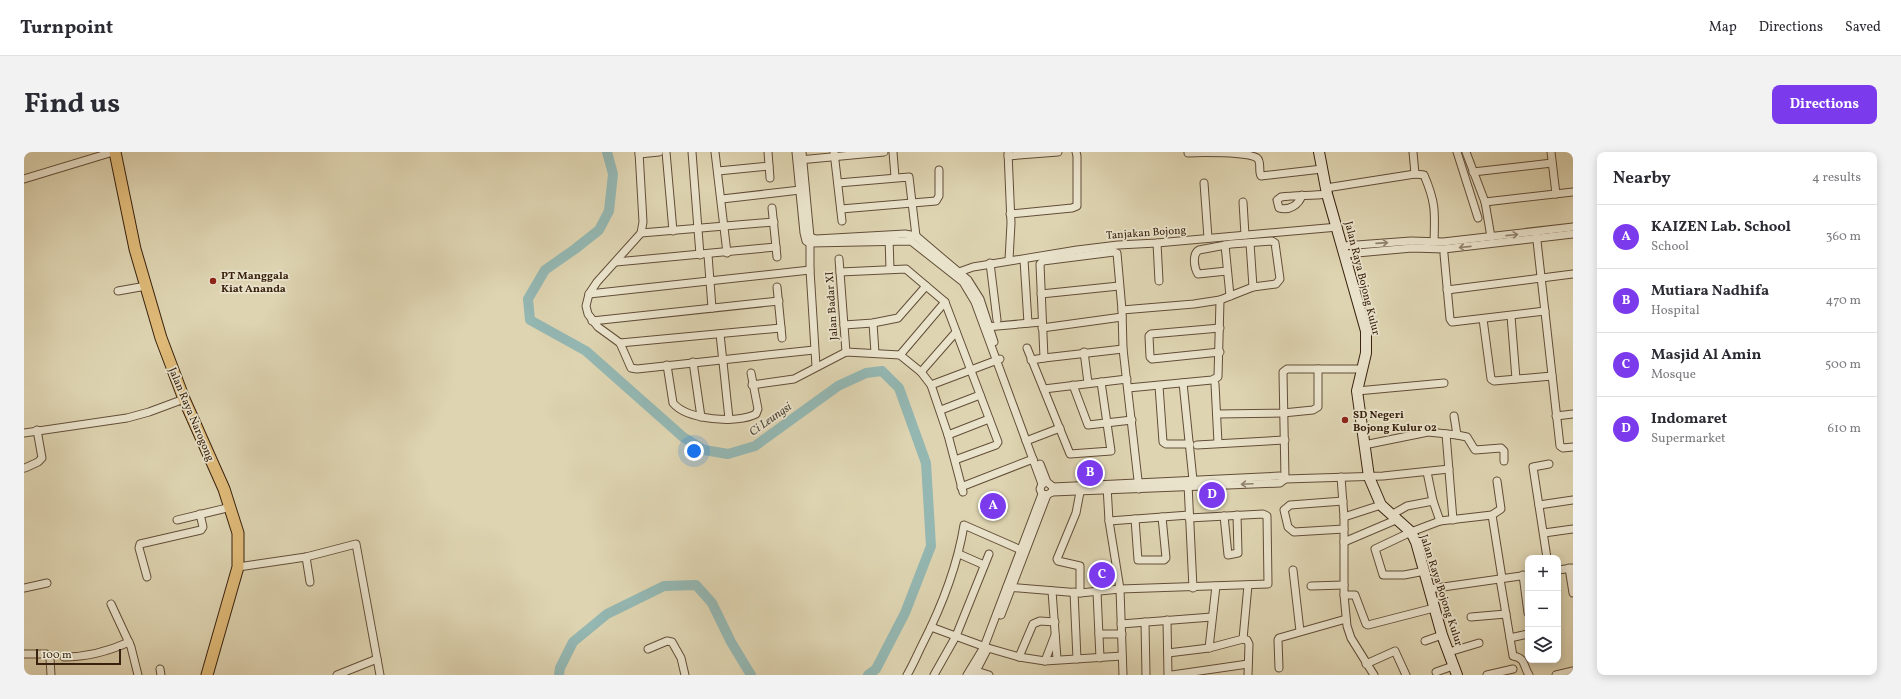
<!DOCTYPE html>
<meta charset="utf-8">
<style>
:root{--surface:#fff;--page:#f2f2f3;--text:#2b2b33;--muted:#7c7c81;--line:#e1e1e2;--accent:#7c3aed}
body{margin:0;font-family:Vollkorn,serif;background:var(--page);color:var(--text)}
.controls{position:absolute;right:12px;bottom:12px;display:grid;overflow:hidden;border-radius:8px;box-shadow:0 2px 10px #0003}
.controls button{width:36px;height:36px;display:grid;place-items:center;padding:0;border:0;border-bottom:1px solid var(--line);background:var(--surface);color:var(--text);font:20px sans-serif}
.scale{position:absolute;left:12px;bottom:10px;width:85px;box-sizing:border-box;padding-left:4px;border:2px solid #38220f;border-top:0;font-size:11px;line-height:14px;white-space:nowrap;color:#38220f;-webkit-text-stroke:3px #eae3cc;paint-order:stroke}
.you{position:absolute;left:670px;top:299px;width:14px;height:14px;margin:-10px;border:3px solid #fff;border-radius:50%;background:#1a73e8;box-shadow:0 0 0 6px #1a73e833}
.badge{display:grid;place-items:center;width:26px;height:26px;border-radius:50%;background:var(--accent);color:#fff;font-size:13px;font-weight:700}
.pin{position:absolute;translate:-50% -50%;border:2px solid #fff;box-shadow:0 1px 4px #0006}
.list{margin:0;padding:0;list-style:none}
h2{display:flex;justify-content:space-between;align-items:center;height:52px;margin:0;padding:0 16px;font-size:17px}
h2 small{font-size:13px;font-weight:400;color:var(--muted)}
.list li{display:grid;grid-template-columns:26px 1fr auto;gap:12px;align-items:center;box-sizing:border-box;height:64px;padding:0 16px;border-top:1px solid var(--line)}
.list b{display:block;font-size:15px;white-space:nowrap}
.list p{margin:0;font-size:13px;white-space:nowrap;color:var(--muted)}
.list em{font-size:13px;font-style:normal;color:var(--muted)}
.icon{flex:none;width:22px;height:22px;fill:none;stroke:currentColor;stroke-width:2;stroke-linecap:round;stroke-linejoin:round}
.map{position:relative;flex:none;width:1549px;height:523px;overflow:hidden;border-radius:8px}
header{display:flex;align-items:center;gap:24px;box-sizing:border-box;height:56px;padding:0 20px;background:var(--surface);border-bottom:1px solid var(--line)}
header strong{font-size:19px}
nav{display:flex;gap:22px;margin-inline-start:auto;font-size:14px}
.intro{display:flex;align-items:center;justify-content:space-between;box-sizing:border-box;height:96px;padding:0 24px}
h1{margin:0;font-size:28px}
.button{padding:10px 18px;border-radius:8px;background:var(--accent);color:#fff;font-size:14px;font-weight:700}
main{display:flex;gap:24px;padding:0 24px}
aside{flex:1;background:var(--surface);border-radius:8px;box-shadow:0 2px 10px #0003}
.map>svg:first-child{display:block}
</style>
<header>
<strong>Turnpoint</strong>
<nav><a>Map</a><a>Directions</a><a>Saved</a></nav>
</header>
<div class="intro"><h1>Find us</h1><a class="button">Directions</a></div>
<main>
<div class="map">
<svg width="1549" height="523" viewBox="0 0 1549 523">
<rect width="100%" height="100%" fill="#ded4b1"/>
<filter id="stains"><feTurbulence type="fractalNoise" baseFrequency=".005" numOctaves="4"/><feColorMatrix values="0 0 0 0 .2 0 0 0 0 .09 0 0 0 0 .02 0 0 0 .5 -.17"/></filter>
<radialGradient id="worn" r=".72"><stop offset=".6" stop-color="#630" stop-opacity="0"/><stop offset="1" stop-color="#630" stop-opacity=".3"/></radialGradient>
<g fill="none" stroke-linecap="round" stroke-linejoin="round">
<!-- river -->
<g stroke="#94b7b2" stroke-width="10">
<path d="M583,0L589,22L585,59L575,78L551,97L521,118L504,147L506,168L562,199L659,285L680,298L704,302L731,294L814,234L842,221L858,219L875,236L902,311L907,394L881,461L852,517L844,523"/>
<path d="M535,523L536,516L549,490L583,462L640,434L672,433L688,451L707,490L727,523"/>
</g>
<!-- street casing -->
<g stroke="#624e38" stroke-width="9">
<g id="street">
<path d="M615,0L619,70L617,81L573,130L565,142L562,154L564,162L574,175L596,191L607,216L613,217L790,198"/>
<path d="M642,0L649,79"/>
<path d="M668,0L676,103"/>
<path d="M691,0L703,101"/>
<path d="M744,0L746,26"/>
<path d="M772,0L780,81L782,89L786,91L887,89L939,130L951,150L1018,332"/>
<path d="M778,0L786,85V118L792,214"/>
<path d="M810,0L818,69"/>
<path d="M869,0L871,25"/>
<path d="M984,0L987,71L985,108"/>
<path d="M1389,0L1391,22"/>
<path d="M1433,0L1454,66"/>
<path d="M1442,0L1461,50L1467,85"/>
<path d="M1527,0L1532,42"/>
<path d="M1164,1C1177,0 1224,0 1233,6C1238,10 1234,18 1237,24L1298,17"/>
<path d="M615,2L635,0"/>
<path d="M984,4L1034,0"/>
<path d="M775,8L860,0"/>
<path d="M694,19L745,14"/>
<path d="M1449,20L1528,11"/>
<path d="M0,27L89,0"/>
<path d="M814,31L885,25L892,84"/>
<path d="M1180,31L1184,86"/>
<path d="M1302,36L1391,22L1400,23C1412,51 1411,60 1410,90"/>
<path d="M1278,43C1275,53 1265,59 1255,56L1253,48L1257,45C1272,43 1288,44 1303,42"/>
<path d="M698,47L776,38"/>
<path d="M1219,50L1221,83"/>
<path d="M1461,50L1549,40"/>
<path d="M748,56L753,105"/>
<path d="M817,57L912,49L915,44V18"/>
<path d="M986,62L1048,56L1053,54V4L1052,0"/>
<path d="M1512,80L1536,294L1539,296L1549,295"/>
<path d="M617,81L750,70"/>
<path d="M786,85L792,87L881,82L892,84L944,128L956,147L970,190"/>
<path d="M865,85L866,117"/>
<path d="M1133,91L1135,129"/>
<path d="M1226,91L1229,135"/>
<path d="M1201,93L1206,144"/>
<path d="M1319,94L1387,89L1419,90L1549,75"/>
<path d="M1322,102L1388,96L1420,97L1549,82"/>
<path d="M1420,102L1426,167L1428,170L1521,159"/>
<path d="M684,103L688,156"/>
<path d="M815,107L822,200"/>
<path d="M1000,108L1004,171"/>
<path d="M592,110L752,95"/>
<path d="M966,111L973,168"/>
<path d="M816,120L882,117L921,150L974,290L972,293L931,308"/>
<path d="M933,123L935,120L949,115L1053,98L1094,93L1133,91L1314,75"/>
<path d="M753,135L758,186"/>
<path d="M1423,138L1549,122"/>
<path d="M94,139L122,134"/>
<path d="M565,142L786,118"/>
<path d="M1017,142L1095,134"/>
<path d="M1098,158L1170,152L1196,148L1229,135L1252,132L1256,127L1251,91L1248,89L1207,92L1175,98C1168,102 1170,116 1174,122L1203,119"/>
<path d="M1487,164L1492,227"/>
<path d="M1459,167L1467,227L1470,229L1528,224"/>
<path d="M568,169L755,149"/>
<path d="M849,171L851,201"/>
<path d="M820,173L849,171L874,166L902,134"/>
<path d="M962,175L1018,170"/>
<path d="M1018,176L1098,165"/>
<path d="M1196,176L1127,182L1125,184L1126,205L1128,207L1196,200"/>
<path d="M696,182L705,267"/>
<path d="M596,191L757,176"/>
<path d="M1003,196L1046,302L1087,299L1077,230"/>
<path d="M1060,200L1064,231"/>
<path d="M876,203L921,150"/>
<path d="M1020,206L1099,197"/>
<path d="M1007,208L1020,206L1016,112L1019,109L1090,100L1093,101L1098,158L1099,197L1115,337"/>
<path d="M669,210L677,265"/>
<path d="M643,213L649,251C663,268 713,272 732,262L734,257L727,221"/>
<path d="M897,220L932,180"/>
<path d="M1159,231L1169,328"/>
<path d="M1191,232L1194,291"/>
<path d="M728,233L770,227L822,200L876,203L897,220L907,233L924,283L939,340"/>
<path d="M907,233L976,207"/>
<path d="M1049,233L1064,273L1108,268"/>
<path d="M1135,234L1139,290L1142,292H1166"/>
<path d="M1104,236L1188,228L1194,225L1196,148"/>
<path d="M1020,237L1103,227"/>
<path d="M1333,239L1420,231"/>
<path d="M917,258L956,243"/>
<path d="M1193,262L1259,261L1289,258L1294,255V217"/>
<path d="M1430,264L1433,283L1443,285L1451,298L1477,296L1480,299V309"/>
<path d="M1532,264L1549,262"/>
<path d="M0,281L103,266L125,260L160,247"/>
<path d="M1422,282L1429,368"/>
<path d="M924,283L965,267"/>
<path d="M1002,289L1036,276"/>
<path d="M1173,293L1261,288"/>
<path d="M1340,293L1404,280L1433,283"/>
<path d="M1016,312L1023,330L1029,335L1028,340L1023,343L1018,342L1016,337L1018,332L1023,330"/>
<path d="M1,316L14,310L18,306L13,278"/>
<path d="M1403,320L1409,349"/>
<path d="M1317,325L1320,365V443L1323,474L1327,486L1350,523"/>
<path d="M1261,327L1259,220L1263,217H1339"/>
<path d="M1164,332L1169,436"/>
<path d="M1083,334L1085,369L1096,437L1099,523"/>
<path d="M937,335L1009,307"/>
<path d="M1029,335L1256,324L1261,327L1359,324L1425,317"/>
<path d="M1028,340L1256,331L1261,327"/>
<path d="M1056,340L1052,361L1033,407L1034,409L1056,414V441"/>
<path d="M1319,349L1266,353L1260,358L1264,375L1270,380L1320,377"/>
<path d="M1515,353L1549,348"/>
<path d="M1369,362L1383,354L1409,349L1416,369"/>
<path d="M1468,363L1478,426"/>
<path d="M1200,364L1204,403L1214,401L1213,363"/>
<path d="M1320,365L1357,353"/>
<path d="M1111,367L1114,408H1140L1142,406L1138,365"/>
<path d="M153,368L207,355"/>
<path d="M1085,369L1165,363"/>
<path d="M1520,381L1549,377"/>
<path d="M1320,390L1374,367"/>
<path d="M935,402L960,413"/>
<path d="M282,405L286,430"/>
<path d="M1523,406L1509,315L1525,312"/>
<path d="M214,415L282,405L332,392L356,523"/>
<path d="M1545,416L1549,441"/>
<path d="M1269,418L1276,479"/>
<path d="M1534,418L1549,416"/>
<path d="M1401,419L1380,423H1359L1351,397L1387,380L1416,369L1468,363L1477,357L1473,329"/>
<path d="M1499,423L1504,461"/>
<path d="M123,425L115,396L116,392L177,378L179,375L176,362"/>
<path d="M1476,427L1489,504C1502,506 1499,514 1505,523"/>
<path d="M1287,434L1320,433"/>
<path d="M983,435L1056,441L1096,437L1244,432L1243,364L1239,362L1165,366"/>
<path d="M0,436L23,431"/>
<path d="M1405,437L1504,423"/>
<path d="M1028,439L1033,507"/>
<path d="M1050,440L1053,507"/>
<path d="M1073,440L1076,506"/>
<path d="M1320,443H1331L1342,472L1344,473L1410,456"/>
<path d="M87,452L107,495L114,523"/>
<path d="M977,463L1023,343"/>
<path d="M1447,465L1482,462"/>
<path d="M1143,468L1144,523"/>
<path d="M1121,470L1122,523"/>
<path d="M1097,472L1188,465"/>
<path d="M907,475L964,496L995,505L1021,509L1098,504"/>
<path d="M1075,482H1098"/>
<path d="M1486,486L1504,482"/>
<path d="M1219,487L1223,488L1225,492L1224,523"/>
<path d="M1401,489L1418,483"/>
<path d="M1185,496L1192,434"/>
<path d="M624,497L643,489L648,490L657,506L661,523"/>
<path d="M1425,500L1455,491"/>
<path d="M1144,501L1185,496L1219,487L1224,433"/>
<path d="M0,502H22L26,506L27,523"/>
<path d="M40,505C64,505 83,500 105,490"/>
<path d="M995,505L1009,472L1016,469L1031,470"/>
<path d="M1021,509L1031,483"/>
<path d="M1342,512L1371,499L1382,523"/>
<path d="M1255,516L1254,488L1255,486L1322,467"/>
<path d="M136,517L137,523"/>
<path d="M952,519L965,523"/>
<path d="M1412,520L1429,514"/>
<path d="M313,523L353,507"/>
<path d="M883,523C889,513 893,503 898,493C918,454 933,416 940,373L997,398"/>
<path d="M910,523L932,484L965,402"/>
<path d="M943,523L960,495L1018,342"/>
<path d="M950,523L964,496"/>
<path d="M1148,523L1224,512"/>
<path d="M1463,523L1489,517"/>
<path d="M1532,523L1549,519"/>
</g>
</g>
<!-- secondary casing -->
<g stroke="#38220f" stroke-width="12">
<path id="secondary" d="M1295,0L1303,42L1342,179V201L1333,239L1345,325L1357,353L1387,380L1392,390L1418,483L1433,523"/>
</g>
<!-- primary casing -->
<g stroke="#38220f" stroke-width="13">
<path id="primary" d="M91,0L111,97L137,186L160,247L200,337L214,381V415L183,523"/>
</g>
<!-- street -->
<use href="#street" stroke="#eae3cc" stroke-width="7"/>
<!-- secondary -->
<use href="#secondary" stroke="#eae3cc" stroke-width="10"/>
<!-- primary -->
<use href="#primary" stroke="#dfba78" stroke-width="11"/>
</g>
<!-- one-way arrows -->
<defs><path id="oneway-shaft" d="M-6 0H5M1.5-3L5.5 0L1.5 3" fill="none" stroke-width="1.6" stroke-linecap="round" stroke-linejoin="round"/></defs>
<g stroke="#91826e">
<use href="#oneway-shaft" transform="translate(1488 83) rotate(-6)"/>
<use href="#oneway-shaft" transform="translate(1358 91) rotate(-4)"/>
<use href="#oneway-shaft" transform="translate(1441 95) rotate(174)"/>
<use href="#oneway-shaft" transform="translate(1223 332) rotate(177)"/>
</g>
<!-- markers -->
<g fill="#8f2418" stroke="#eae3cc" stroke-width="1.5">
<circle cx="189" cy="129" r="4"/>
<circle cx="1321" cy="268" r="4"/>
</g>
<g text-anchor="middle" stroke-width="3.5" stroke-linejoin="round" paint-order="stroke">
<!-- street labels -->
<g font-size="11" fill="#38220f" stroke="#eae3cc">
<text transform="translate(1122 80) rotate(-4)" y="4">Tanjakan Bojong</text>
<text transform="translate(1339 126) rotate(76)" y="4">Jalan Raya Bojong Kulur</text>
<text transform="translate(807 154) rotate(-94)" y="4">Jalan Badar XI</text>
<text transform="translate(168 262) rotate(67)" y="4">Jalan Raya Narogong</text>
<text transform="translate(1418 438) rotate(72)" y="4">Jalan Raya Bojong Kulur</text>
</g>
<!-- poi labels -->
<g font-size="11" font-weight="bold" fill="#38220f" stroke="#eae3cc" text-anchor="start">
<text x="197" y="127">PT Manggala<tspan x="197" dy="13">Kiat Ananda</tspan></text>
<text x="1329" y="266">SD Negeri<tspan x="1329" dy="13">Bojong Kulur 02</tspan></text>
</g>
<!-- water labels -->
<g font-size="12" font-style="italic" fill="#4f4738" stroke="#eae3cc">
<text transform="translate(746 267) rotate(-35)" y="4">Ci Leungsi</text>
</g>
</g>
<rect width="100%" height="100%" filter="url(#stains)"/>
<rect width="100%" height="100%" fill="url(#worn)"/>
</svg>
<div class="controls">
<button>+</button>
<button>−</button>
<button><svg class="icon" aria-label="layers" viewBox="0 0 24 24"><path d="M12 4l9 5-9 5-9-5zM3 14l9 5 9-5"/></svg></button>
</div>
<div class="scale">100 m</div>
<div class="you"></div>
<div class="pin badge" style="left:969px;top:354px">A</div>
<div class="pin badge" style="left:1066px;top:321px">B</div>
<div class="pin badge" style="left:1078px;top:423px">C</div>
<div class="pin badge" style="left:1188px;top:343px">D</div>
</div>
<aside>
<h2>Nearby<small>4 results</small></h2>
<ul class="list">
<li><span class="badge">A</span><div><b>KAIZEN Lab. School</b><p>School</p></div><em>360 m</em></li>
<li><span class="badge">B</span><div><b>Mutiara Nadhifa</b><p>Hospital</p></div><em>470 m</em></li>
<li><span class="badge">C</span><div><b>Masjid Al Amin</b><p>Mosque</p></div><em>500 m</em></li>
<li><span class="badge">D</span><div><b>Indomaret</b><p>Supermarket</p></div><em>610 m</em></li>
</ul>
</aside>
</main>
